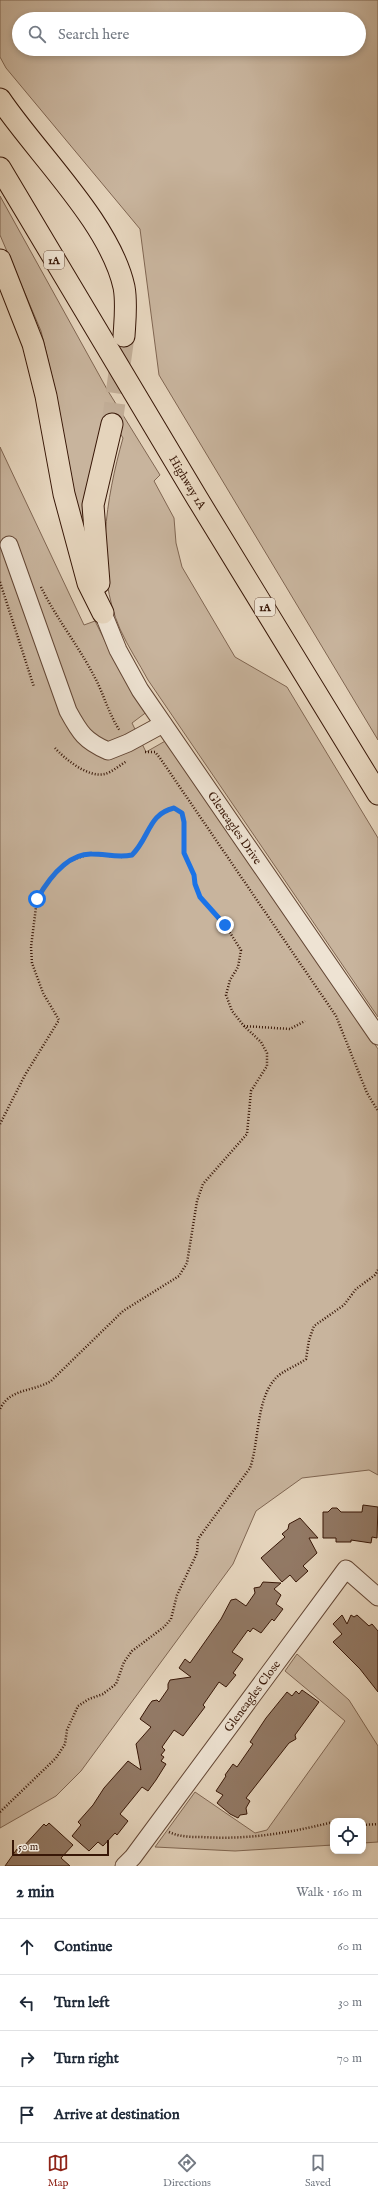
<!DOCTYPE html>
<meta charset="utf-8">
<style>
:root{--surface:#fff;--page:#f2f2f3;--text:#1f2937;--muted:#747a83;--line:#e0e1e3;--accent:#8f2418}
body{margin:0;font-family:"IM FELL English",serif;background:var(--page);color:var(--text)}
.controls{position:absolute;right:12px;bottom:12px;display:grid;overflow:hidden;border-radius:8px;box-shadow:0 2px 6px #0003}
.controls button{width:36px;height:36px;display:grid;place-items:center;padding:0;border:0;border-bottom:1px solid var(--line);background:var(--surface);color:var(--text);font:20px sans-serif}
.scale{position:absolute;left:12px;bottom:10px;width:97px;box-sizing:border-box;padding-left:4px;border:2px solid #381707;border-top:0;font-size:11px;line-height:14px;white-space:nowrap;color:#381707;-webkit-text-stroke:3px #eee3d3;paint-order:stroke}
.stop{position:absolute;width:12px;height:12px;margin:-9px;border:3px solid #1a73e8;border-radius:50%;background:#fff}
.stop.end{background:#1a73e8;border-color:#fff;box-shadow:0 1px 4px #0008}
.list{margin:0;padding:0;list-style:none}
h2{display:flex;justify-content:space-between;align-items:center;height:52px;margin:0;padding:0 16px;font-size:17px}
h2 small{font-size:13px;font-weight:400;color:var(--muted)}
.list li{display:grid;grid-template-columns:26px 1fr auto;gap:12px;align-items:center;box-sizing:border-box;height:56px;padding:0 16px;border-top:1px solid var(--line)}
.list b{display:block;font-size:15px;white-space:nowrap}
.list em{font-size:13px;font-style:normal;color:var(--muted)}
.icon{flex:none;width:22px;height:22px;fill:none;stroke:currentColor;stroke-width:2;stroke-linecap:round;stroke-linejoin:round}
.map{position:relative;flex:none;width:378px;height:1866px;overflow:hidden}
.search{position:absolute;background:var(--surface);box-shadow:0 2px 6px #0003;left:12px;right:12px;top:12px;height:44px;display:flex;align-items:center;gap:10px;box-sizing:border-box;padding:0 14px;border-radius:22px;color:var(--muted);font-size:15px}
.sheet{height:276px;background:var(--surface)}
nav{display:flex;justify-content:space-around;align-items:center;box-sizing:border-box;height:56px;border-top:1px solid var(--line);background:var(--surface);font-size:11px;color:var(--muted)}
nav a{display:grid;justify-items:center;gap:2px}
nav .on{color:var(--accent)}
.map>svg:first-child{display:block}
</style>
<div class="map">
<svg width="378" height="1866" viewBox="0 0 378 1866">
<rect width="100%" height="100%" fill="#e5d4bc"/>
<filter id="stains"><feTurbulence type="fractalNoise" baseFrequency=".005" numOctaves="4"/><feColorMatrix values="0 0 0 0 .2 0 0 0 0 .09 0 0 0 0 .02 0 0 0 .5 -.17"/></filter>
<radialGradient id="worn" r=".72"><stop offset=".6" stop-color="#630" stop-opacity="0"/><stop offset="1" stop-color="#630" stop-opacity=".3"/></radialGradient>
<!-- green -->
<g fill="#c8b49d" stroke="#806652" fill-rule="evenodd">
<path d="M0,0H378V740L159,375L140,229L6,68L0,57ZM19,19H359V49H19Z"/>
<path d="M0,196L108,391L160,475L154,481L174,518L176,543L182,567L235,657L287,687L378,838V1017L148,680C139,663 128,647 120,629C94,569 106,499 123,438L108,414L97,460L92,560L77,507L55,389L41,331L0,235Z"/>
<path d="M0,447L84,625L95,621L113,657L148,711L132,723L146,752L167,740L378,1049V1475L369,1470L302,1478L256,1511L233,1564L81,1771L56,1796L0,1828Z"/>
<path d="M297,1654L349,1700L378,1746V1842L363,1843V1821H333V1845L235,1851L155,1847L195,1792L255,1833L267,1830L345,1721L285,1671Z"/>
</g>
<!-- building -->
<g fill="#927965" stroke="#381707">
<path d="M363,1505L378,1507L377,1538L372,1537L371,1543L351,1540V1542H336V1538H323V1512H328L332,1508H337L341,1512H362Z"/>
<path d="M300,1518L318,1538H309L317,1553L303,1566L308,1571L296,1582L290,1575L282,1582L261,1558L285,1537L282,1534L288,1529L289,1524Z"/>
<path d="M263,1582L281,1583L274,1589L281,1595L276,1604L283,1609L274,1621L272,1619L261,1633L253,1628L250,1632L248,1630L232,1652L243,1659L233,1673L236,1675L226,1687L219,1682L203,1705L205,1707L183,1736L174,1730L162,1747L165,1750L161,1755L164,1757L161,1761L166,1764L156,1780L148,1791L142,1787L120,1814L128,1821L117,1835L115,1833L103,1846L98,1842L89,1851L72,1836L81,1825L78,1822L93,1805L104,1788L128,1761L141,1770L136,1744L151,1727L140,1719L149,1705L152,1701L157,1700L159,1702L168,1689V1684L170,1680L191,1677L179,1668L185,1659L190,1663L221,1619L231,1600L236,1599L246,1606L255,1593L254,1588L260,1587Z"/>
<path d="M342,1615L347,1624L351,1615L354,1617L357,1615L369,1626L372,1624L378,1631V1692L360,1669L333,1642L342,1634L333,1624Z"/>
<path d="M302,1690L319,1702L295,1735L296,1739L289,1743L246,1798L250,1801L246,1808L247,1814L240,1815L238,1818L230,1814L217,1803L223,1795L216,1791L226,1776L225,1775L233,1764L237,1767L253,1744L250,1742L266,1718L283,1697L287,1692L292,1696L296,1691L299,1694Z"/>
<path d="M49,1823L73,1845L61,1858L70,1866H5L17,1849L21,1846L23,1847L44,1824L46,1826Z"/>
</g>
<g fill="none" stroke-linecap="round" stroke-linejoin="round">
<!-- major-tunnel -->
<path stroke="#c2ae98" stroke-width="21" stroke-dasharray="21 10" stroke-linecap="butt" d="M112,424L124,336"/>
<!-- minor casing -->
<g stroke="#634634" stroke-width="19">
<g id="minor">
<path d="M9,545L68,711C80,733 85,741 108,751L128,743L163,724"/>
<path id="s1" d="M103,613L118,650L140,690L378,1036"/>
<path id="s2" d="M124,1866L133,1857L346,1569L378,1597"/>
</g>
</g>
<!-- major casing -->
<g stroke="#381707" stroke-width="23">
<g id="major">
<path d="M0,99C37,154 110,223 124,287C127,303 125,320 124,336"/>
<path id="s3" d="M0,168L197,498L378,794"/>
<path d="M0,260L33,344L46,396L64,494L88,583L103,613"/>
<path d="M99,583L93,505L112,424"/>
</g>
</g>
<!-- path -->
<g stroke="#381707" stroke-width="2.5" stroke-dasharray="1 2" stroke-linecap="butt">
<path d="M0,582L34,687"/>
<path d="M41,587C56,618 78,645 94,676C104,694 108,713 120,731"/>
<path d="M55,748C65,759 88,778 105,774C112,772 120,765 127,761"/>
<path d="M145,752H155L160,758L336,1016L367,1093L378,1111"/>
<path d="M244,1026L290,1029L305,1021"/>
<path d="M0,1124L25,1075L59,1020L43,993L32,963L31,947L37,899L56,871L72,860L89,854L121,857L132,855C150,837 148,814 174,808L182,813L184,822V853L194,875L195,884L200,897L225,925L241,950L238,967L230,980L226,995L232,1011L244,1026L261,1042L267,1053V1066L251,1091L247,1134L203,1184L197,1201L187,1263L179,1276L123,1311L51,1381C33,1392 10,1388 0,1409"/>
<path d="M0,1812L56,1758L65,1744L67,1730L78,1706L89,1699L103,1694L116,1684L124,1662L132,1651L164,1627L171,1619L177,1595L197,1553L198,1539L250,1468C259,1443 256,1400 275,1379C283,1370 297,1366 306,1359L309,1340L314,1326L344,1305L356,1289L375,1275L378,1270"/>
<path d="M363,1825L378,1824"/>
<path d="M169,1832C180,1837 191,1837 202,1837C248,1840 289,1833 333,1822"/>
</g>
<!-- minor -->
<use href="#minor" stroke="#eee3d3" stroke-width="17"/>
<!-- major -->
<use href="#major" stroke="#e5d4bc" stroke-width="21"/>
</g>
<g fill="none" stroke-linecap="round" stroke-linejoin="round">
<!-- route -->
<path stroke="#1a73e8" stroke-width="5" d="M37,899C48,880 67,853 92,854C106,854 118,858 132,855C150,837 148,814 174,808L182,813L184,822V853L194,875L195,884L200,897L225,925"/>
</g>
<g text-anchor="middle" stroke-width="3" stroke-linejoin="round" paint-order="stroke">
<!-- shield labels -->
<g fill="#eee3d3" stroke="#6f5444" stroke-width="1">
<rect x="44" y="251" width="20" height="18" rx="3"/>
<rect x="255" y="598" width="20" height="18" rx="3"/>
</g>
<g font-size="11" font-weight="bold" fill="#381707">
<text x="54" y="264">1A</text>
<text x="265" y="611">1A</text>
</g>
<!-- street labels -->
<g font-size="12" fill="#381707" stroke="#eee3d3">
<text dy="4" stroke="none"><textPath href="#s3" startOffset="366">Highway 1A</textPath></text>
<text dy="4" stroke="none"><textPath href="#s1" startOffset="253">Gleneagles Drive</textPath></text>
<text dy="4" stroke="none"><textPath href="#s2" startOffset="213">Gleneagles Close</textPath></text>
</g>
</g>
<rect width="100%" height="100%" filter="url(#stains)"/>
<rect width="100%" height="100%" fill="url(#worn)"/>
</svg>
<div class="controls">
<button><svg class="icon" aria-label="locate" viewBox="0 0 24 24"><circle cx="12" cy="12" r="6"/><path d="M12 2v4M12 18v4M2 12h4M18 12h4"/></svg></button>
</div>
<div class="scale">50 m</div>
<div class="stop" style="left:37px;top:899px"></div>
<div class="stop end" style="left:225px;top:925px"></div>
<div class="search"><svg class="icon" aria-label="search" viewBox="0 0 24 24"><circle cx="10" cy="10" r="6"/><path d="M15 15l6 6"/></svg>Search here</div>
</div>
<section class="sheet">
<h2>2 min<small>Walk · 160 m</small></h2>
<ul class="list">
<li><svg class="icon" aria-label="ahead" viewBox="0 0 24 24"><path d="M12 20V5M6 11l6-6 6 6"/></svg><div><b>Continue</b></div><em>60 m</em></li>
<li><svg class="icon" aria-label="left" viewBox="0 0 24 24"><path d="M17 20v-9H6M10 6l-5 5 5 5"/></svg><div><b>Turn left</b></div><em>30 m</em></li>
<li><svg class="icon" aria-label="right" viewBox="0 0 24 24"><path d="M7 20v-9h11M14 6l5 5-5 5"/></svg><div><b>Turn right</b></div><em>70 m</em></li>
<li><svg class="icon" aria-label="arrive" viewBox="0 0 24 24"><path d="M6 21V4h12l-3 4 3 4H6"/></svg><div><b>Arrive at destination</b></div></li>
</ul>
</section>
<nav>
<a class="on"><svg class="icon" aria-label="map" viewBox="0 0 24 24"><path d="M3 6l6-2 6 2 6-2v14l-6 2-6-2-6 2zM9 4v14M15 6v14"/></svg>Map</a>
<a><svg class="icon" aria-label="directions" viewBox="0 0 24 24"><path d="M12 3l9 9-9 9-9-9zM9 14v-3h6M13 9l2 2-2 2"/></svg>Directions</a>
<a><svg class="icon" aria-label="saved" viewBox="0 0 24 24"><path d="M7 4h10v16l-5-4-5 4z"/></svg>Saved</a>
</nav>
